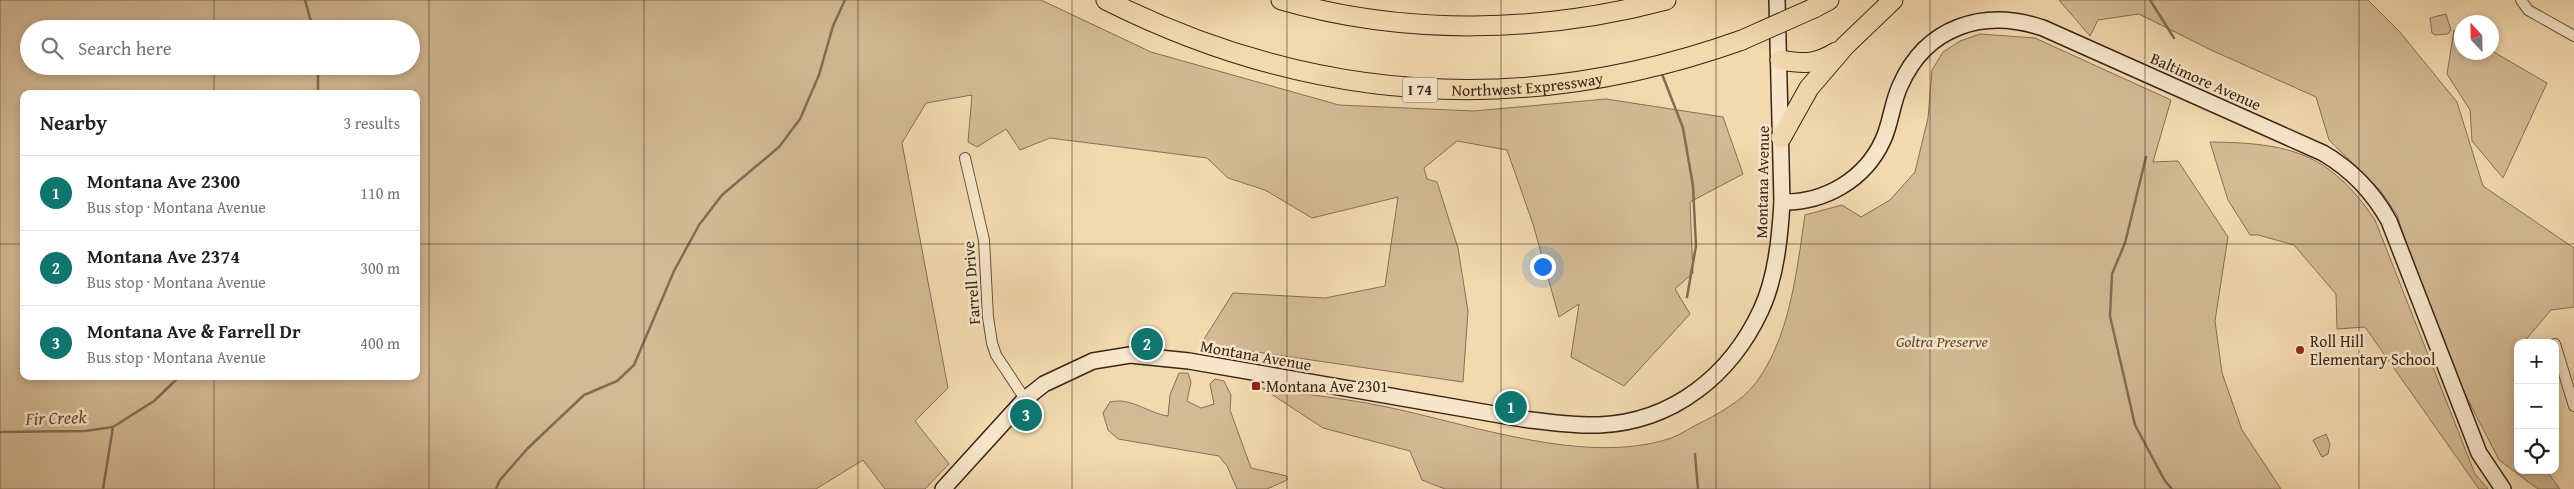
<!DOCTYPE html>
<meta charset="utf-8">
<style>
:root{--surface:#fff;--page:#f6f6f6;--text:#222;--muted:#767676;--line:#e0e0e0;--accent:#0f766e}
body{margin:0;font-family:"Gentium Book Plus",serif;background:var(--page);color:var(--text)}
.controls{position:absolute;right:15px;bottom:15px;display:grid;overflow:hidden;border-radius:10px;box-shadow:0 2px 8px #0003}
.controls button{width:45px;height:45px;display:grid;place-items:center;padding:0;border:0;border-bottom:1px solid var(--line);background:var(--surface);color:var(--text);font:25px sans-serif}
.compass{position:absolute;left:2454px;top:15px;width:45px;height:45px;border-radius:50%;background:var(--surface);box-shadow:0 2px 8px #0003;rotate:338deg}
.you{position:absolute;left:1542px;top:266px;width:18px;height:18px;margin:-12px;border:4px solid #fff;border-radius:50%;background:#1a73e8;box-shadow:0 0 0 8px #1a73e833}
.badge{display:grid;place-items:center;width:32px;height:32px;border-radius:50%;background:var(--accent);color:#fff;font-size:16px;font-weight:700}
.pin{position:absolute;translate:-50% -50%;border:2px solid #fff;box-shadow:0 1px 5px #0006}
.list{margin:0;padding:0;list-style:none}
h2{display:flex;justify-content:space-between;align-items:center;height:65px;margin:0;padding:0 20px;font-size:21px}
h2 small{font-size:16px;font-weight:400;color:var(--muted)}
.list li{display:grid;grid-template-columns:32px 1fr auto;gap:15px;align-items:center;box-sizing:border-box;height:75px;padding:0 20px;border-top:1px solid var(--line)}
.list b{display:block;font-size:19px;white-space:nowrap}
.list p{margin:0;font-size:16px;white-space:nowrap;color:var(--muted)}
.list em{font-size:16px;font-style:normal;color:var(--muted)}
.icon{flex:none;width:28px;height:28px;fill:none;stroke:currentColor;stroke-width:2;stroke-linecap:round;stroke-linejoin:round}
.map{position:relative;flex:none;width:2574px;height:489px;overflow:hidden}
.search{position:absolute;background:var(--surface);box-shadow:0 2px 8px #0003;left:20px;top:20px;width:400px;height:55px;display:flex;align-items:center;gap:12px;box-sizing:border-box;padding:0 18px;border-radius:28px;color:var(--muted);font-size:19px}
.panel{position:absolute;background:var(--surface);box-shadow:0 2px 8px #0003;left:20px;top:90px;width:400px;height:290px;border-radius:10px}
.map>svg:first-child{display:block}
</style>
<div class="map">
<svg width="2574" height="489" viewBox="0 0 2574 489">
<rect width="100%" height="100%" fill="#f2d9ae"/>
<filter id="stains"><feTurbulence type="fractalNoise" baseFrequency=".004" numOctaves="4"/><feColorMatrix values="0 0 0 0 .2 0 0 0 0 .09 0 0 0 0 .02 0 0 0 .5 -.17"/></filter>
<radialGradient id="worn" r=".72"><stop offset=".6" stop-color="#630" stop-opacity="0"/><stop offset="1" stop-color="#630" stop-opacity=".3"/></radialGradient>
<!-- green -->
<g fill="#d3ba94" stroke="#867054" fill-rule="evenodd">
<path d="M0,0H1041L1151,52L1339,105L1474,111L1606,99L1723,117L1743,174L1690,202L1693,273L1675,289L1690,314L1624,386L1571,357L1579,304L1559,317L1533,224L1507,150L1457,141L1424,168L1427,179L1437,182L1458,248L1468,311L1463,382L1201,344L1233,293L1325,298L1385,286L1398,197L1312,218L1265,190L1228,178L1207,158L1050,138L1020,150L1006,129L977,147L968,142L972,95L926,103L902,143L948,388L915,421L949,464L925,489H885L863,460L816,489H0ZM29,29H411V66H29ZM24,94H416V376H24Z"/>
<path d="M2059,0H2368L2399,31L2457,102L2483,186L2574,248V307L2551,310L2523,343H2518L2516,351L2518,470H2546L2560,489H2538L2499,460L2464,392L2412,260L2397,215L2380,190L2329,140L2316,97L2211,50L2139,14L2098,20L2090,36Z"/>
<path d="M2446,14L2451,30L2448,34L2435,35L2432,33L2430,18Z"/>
<path d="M2454,30L2461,34L2462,52L2492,51L2547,83L2503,178L2472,141L2470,110L2447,74Z"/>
<path d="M1980,34L2035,38L2171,100L2153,162L2178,161L2228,237L2215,321L2222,373L2242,430L2281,489H1445L1422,480L1410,451L1323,428L1262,388C1302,394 1342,398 1382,406C1467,423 1586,467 1671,438C1682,434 1693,426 1704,421C1727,409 1748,397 1762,374C1791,328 1797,269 1805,215L1842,205L1861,217L1890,200L1915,172L1928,118L1932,70L1943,52L1960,41Z"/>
<path d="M2210,142C2289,143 2329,152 2375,220L2475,474L2488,489H2479L2365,327L2337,329L2336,294L2294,245L2258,235H2250L2228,200Z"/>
<path d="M1179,373H1188L1191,382L1187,401L1201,408L1214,404L1210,384L1215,379L1224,381L1231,395L1230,410L1251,468L1287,476V480L1267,489H1237L1227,466L1219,456L1118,439L1108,430L1103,413L1110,402C1132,397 1147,413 1168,416L1170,395Z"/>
<path d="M2326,434L2330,444L2328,454L2322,457L2313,440Z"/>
</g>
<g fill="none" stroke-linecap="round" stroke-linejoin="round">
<!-- stream -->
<g stroke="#836c52" stroke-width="2.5">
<path d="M305,0L313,29"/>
<path d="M2150,0L2174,38"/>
<path d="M318,66V94"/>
<path d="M1662,74L1683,128L1693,186L1696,246L1687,297"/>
<path d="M2146,157L2125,243L2112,274L2110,316L2135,425L2165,481L2172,489"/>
<path d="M0,432L85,431L113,427"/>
<path d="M1695,454L1698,489"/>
<path d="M103,489L113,427L154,401L180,376"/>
<path d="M496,489L500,480L528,448L584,395L617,381L634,365L674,271L699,225L722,195L779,147L800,119L819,75L833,26L845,0"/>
</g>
<!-- street casing -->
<g stroke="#68523b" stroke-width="12">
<g id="street">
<path d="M2521,0L2528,10L2574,36"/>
<path d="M965,158L984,240L988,317L992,343L996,355L1025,399"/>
<path d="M2555,344L2574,406"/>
</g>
</g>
<!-- secondary casing -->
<g stroke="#3a2515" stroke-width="18">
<g id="secondary">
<path d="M1782,202C1824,203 1865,180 1883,140C1891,123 1892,103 1900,86C1926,26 1984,8 2043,28L2323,153C2352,170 2373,192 2389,221L2479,453L2503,489"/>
<path d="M943,489L1025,399L1044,384L1093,361L1130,355L1189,361L1523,419C1549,422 1574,426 1599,425C1673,422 1731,375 1761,310C1776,278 1780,237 1782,202L1777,0"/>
</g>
</g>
<!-- highway casing -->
<g stroke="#3a2515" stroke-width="21">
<g id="highway">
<path id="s1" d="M1106,0C1313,104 1524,118 1742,40"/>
<path d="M1281,0C1405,36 1542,33 1666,0"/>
<path d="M1814,8L1829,0"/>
<path d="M1780,60C1803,64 1815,65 1836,52"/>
<path d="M1781,138L1809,88L1845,46L1893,0"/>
</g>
</g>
<!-- street -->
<use href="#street" stroke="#f7e6ca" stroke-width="10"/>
<!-- secondary -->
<use href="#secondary" stroke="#f7e6ca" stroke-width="15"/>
<!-- highway -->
<use href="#highway" stroke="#f2d9ae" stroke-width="19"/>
<!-- highway-bridge casing -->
<g stroke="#3a2515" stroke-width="21" stroke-linecap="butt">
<path id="highway-bridge" d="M1742,40L1814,8"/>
</g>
<!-- highway-bridge -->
<use href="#highway-bridge" stroke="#f2d9ae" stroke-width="19"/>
</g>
<!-- grid -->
<path fill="none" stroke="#3a2515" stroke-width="1" stroke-opacity="0.55" d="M214,0V29M429,0V489M644,0V489M858,0V489M1072,0V489M1287,0V489M1501,0V489M1716,0V489M1930,0V489M2145,0V489M2359,0V489M214,66V94M0,244H24M416,244H2574M214,376V489"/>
<!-- markers -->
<g fill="#8f2418" stroke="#f7e6ca" stroke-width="2">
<circle cx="2300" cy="350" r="5"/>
<rect x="1251" y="381" width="10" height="10" rx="2.5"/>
</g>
<g text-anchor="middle" stroke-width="5" stroke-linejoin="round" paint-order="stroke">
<!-- shield labels -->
<rect fill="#f7e6ca" stroke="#735f4b" stroke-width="1" x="1402.5" y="77.5" width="35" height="25" rx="4"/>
<g font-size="15" font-weight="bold" fill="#3a2515">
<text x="1420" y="95">I 74</text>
</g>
<!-- street labels -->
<g font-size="16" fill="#3a2515" stroke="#f7e6ca">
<text transform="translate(2206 81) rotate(24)" y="6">Baltimore Avenue</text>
<text dy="6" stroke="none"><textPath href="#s1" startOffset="436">Northwest Expressway</textPath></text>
<text transform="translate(1762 182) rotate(-89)" y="6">Montana Avenue</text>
<text transform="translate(971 283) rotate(-94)" y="6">Farrell Drive</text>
<text transform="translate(1256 355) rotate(10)" y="6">Montana Avenue</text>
</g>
<!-- park labels -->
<g font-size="16" font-style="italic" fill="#604a35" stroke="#f7e6ca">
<text x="1942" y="347">Goltra Preserve</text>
</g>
<!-- poi labels -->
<g font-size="16" fill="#3a2515" stroke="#f7e6ca" text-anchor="start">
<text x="2310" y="347">Roll Hill<tspan x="2310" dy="18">Elementary School</tspan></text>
<text x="1266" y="392">Montana Ave 2301</text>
</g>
<!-- water labels -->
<g font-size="18" font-style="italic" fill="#5e4933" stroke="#f7e6ca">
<text transform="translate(56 418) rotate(-2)" y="6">Fir Creek</text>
</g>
</g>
<rect width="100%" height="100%" filter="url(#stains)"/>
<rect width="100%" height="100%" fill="url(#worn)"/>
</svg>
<div class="controls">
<button>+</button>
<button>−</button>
<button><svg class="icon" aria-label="locate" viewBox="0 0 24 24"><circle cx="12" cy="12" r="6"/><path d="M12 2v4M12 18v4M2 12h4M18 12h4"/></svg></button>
</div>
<svg class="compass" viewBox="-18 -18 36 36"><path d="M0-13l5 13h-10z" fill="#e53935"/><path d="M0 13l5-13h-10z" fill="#767676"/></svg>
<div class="you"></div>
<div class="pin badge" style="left:1511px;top:407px">1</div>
<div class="pin badge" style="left:1147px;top:344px">2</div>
<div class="pin badge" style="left:1026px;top:415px">3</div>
<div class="search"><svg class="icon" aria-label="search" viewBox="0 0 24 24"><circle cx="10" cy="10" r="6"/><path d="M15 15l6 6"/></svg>Search here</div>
<section class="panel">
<h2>Nearby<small>3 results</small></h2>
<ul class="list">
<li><span class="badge">1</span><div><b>Montana Ave 2300</b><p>Bus stop · Montana Avenue</p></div><em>110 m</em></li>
<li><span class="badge">2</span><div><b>Montana Ave 2374</b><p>Bus stop · Montana Avenue</p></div><em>300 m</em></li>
<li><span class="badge">3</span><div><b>Montana Ave &amp; Farrell Dr</b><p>Bus stop · Montana Avenue</p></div><em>400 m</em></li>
</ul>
</section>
</div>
